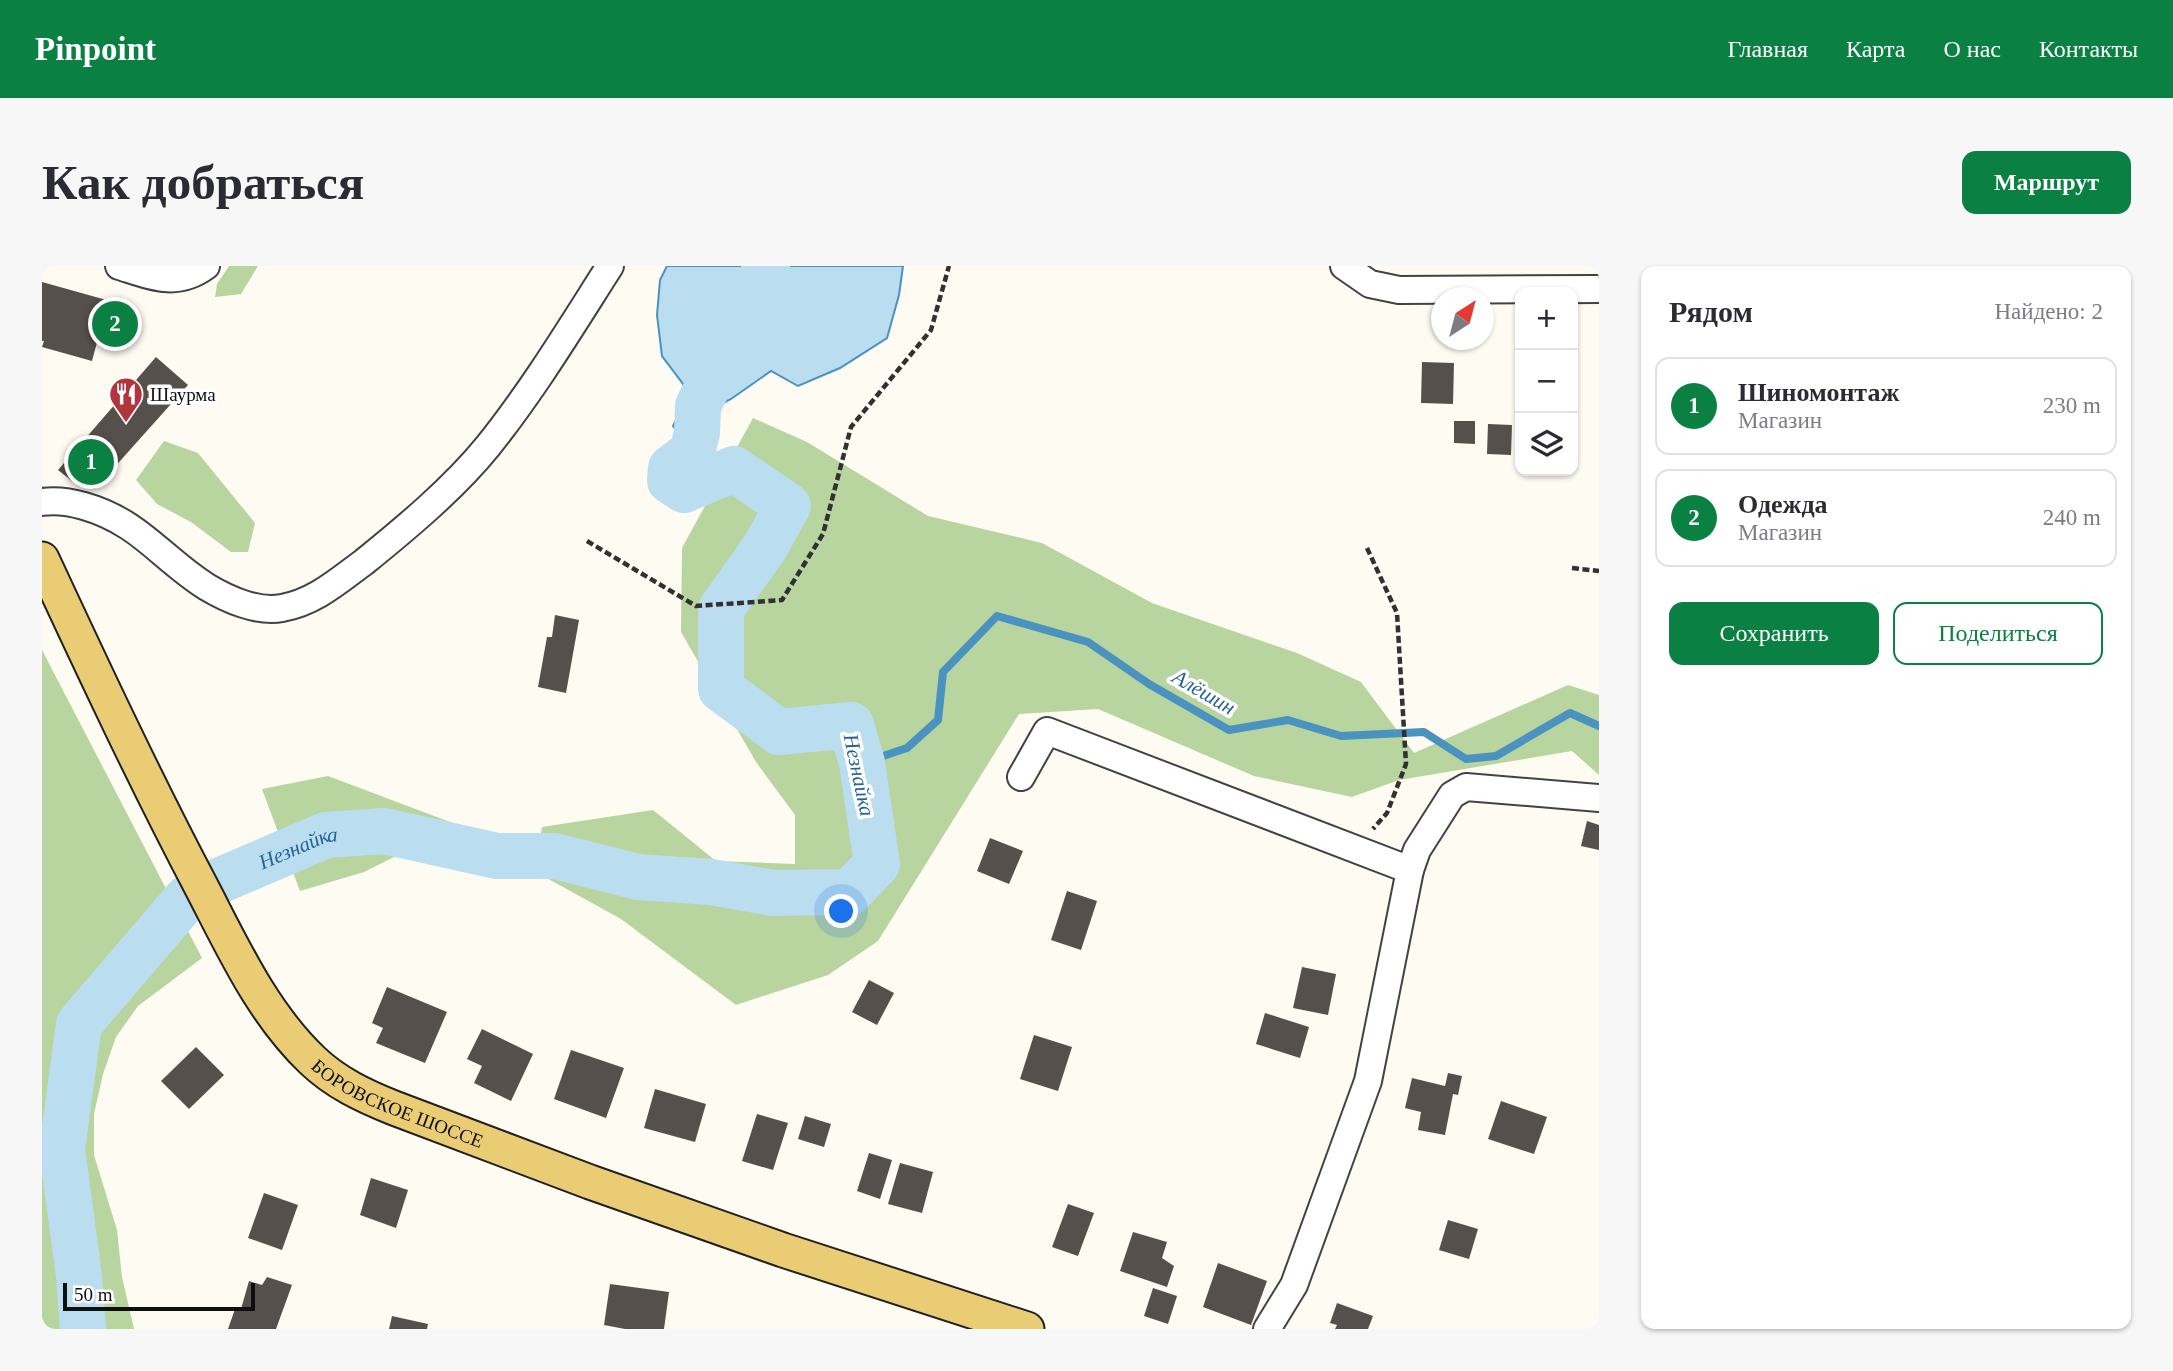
<!DOCTYPE html>
<html lang="ru">
<meta charset="utf-8">
<style>
:root{--surface:#fff;--page:#f7f7f7;--text:#2b2b33;--muted:#7c7c81;--line:#e1e1e2;--accent:#0b8043}
body{margin:0;font-family:Georgia,serif;background:var(--page);color:var(--text)}
.controls{position:absolute;right:21px;top:21px;display:grid;overflow:hidden;border-radius:14px;box-shadow:0 2px 5px #0004}
.controls button{width:63px;height:63px;display:grid;place-items:center;padding:0;border:0;border-bottom:2px solid var(--line);background:var(--surface);color:var(--text);font:35px sans-serif}
.compass{position:absolute;left:1389px;top:21px;width:63px;height:63px;border-radius:50%;background:var(--surface);box-shadow:0 2px 5px #0004;rotate:36deg}
.scale{position:absolute;left:21px;bottom:18px;width:192px;box-sizing:border-box;padding-left:7px;border:4px solid #0f0f0f;border-top:0;font-size:19px;line-height:24px;white-space:nowrap;color:#0f0f0f;-webkit-text-stroke:5px #fff;paint-order:stroke}
.you{position:absolute;left:800px;top:646px;width:24px;height:24px;margin:-18px;border:5px solid #fff;border-radius:50%;background:#1a73e8;box-shadow:0 0 0 10px #1a73e833}
.badge{display:grid;place-items:center;width:46px;height:46px;border-radius:50%;background:var(--accent);color:#fff;font-size:23px;font-weight:700}
.pin{position:absolute;translate:-50% -50%;border:4px solid #fff;box-shadow:0 2px 7px #0006}
.list{margin:0;padding:0;list-style:none}
h2{display:flex;justify-content:space-between;align-items:center;height:91px;margin:0;padding:0 28px;font-size:30px}
h2 small{font-size:23px;font-weight:400;color:var(--muted)}
.list li{display:grid;grid-template-columns:46px 1fr auto;gap:21px;align-items:center;box-sizing:border-box;height:98px;margin:0 14px 14px;padding:0 14px;border:2px solid var(--line);border-radius:14px}
.list b{display:block;font-size:26px;white-space:nowrap}
.list p{margin:0;font-size:23px;white-space:nowrap;color:var(--muted)}
.list em{font-size:23px;font-style:normal;color:var(--muted)}
.actions{display:flex;gap:14px;padding:21px 28px}
.actions a{flex:1;padding:16px 0;border:2px solid var(--accent);border-radius:14px;text-align:center;font-size:24px;color:var(--accent)}
.actions .main{background:var(--accent);color:#fff}
.icon{flex:none;width:38px;height:38px;fill:none;stroke:currentColor;stroke-width:2;stroke-linecap:round;stroke-linejoin:round}
.map{position:relative;flex:none;width:1557px;height:1063px;overflow:hidden;border-radius:14px}
header{display:flex;align-items:center;gap:42px;box-sizing:border-box;height:98px;padding:0 35px;background:var(--accent);color:#fff}
header strong{font-size:33px}
nav{display:flex;gap:38px;margin-inline-start:auto;font-size:24px}
.intro{display:flex;align-items:center;justify-content:space-between;box-sizing:border-box;height:168px;padding:0 42px}
h1{margin:0;font-size:49px}
.button{padding:18px 32px;border-radius:14px;background:var(--accent);color:#fff;font-size:24px;font-weight:700}
main{display:flex;gap:42px;padding:0 42px}
aside{flex:1;background:var(--surface);border-radius:14px;box-shadow:0 2px 5px #0004}
.map>svg:first-child{display:block}
</style>
<header>
<strong>Pinpoint</strong>
<nav><a>Главная</a><a>Карта</a><a>О нас</a><a>Контакты</a></nav>
</header>
<div class="intro"><h1>Как добраться</h1><a class="button">Маршрут</a></div>
<main>
<div class="map">
<svg width="1557" height="1063" viewBox="0 0 1557 1063">
<rect width="100%" height="100%" fill="#fefbf2"/>
<!-- forest -->
<g fill="#b8d49f">
<path d="M187,0H216L199,28L173,31L175,18Z"/>
<path d="M711,152L765,176L886,250L1000,277L1110,337L1255,387L1319,416L1372,487L1526,419L1557,429V509L1530,485L1357,514L1310,531L1212,510L1056,443L977,448L836,675L786,709L694,739L579,653L492,605L500,561L611,544L674,595L753,598V549L714,496L639,366L640,282Z"/>
<path d="M122,175L156,187L213,257L206,286H189L149,256L115,238L94,214Z"/>
<path d="M0,384L160,692L96,740L74,771L61,808L52,848V889L75,964L80,1011L92,1063H0Z"/>
<path d="M286,510L416,559L322,606L258,625L220,523Z"/>
</g>
<!-- water -->
<path fill="#bbddf0" stroke="#4a92bf" stroke-width="2" d="M625,0H861L857,29L845,72L798,102L756,120L729,105L689,133L672,142L655,167L650,186L631,160L644,135L641,118L620,90L615,49L618,14Z"/>
<g fill="none" stroke-linecap="round" stroke-linejoin="round">
<!-- stream -->
<path stroke="#4a92bf" stroke-width="8" d="M820,497L865,482L896,454L901,406L955,350L1046,376L1107,418L1187,464L1246,454L1299,470L1382,466L1424,493L1454,490L1528,447L1557,460"/>
<!-- river -->
<g stroke="#bbddf0" stroke-width="46">
<path id="s1" d="M179,614L284,569L342,565L455,590H513L596,611L669,616L731,627L808,626L835,598L820,497L809,459L737,466L679,423V343L723,281L746,240L692,203L642,224L628,215L629,202L650,186L655,167L656,140L725,0"/>
<path d="M41,1063L37,1010L20,883L37,758L145,632"/>
</g>
</g>
<!-- building -->
<g fill="#56504c">
<path d="M0,16L93,42L84,76L57,69L50,95L0,81L2,75H0Z"/>
<path d="M1531,87H1533L1534,136H1531Z"/>
<path d="M114,91L146,119L53,223L30,215L16,204Z"/>
<path d="M1380,96L1412,97L1411,138L1379,137Z"/>
<path d="M1412,155H1433V178L1412,177Z"/>
<path d="M1446,158L1470,159L1469,189L1445,188Z"/>
<path d="M513,349L537,354L524,427L496,421L505,371H510Z"/>
<path d="M1545,555L1557,559V584L1539,580Z"/>
<path d="M948,572L981,585L967,618L935,605Z"/>
<path d="M1025,625L1055,635L1039,684L1009,674Z"/>
<path d="M1260,701L1294,708L1286,749L1251,742Z"/>
<path d="M827,714L852,727L835,759L810,746Z"/>
<path d="M345,721L405,746L383,797L334,777L341,762L330,757Z"/>
<path d="M1223,747L1267,761L1258,792L1214,778Z"/>
<path d="M440,763L491,788L469,835L432,817L440,800L425,793Z"/>
<path d="M992,769L1030,781L1016,825L978,813Z"/>
<path d="M154,781L182,809L147,843L119,815Z"/>
<path d="M529,784L582,802L564,852L512,833Z"/>
<path d="M1406,807L1420,810L1416,829L1411,828L1403,869L1376,864L1379,846L1363,842L1370,812L1403,820Z"/>
<path d="M613,823L664,838L653,876L602,862Z"/>
<path d="M1459,835L1505,851L1492,888L1446,873Z"/>
<path d="M715,848L746,857L731,904L700,895Z"/>
<path d="M763,850L789,858L782,881L756,873Z"/>
<path d="M827,887L850,894L838,933L815,925Z"/>
<path d="M858,897L891,906L880,947L846,938Z"/>
<path d="M329,912L366,924L354,962L318,949Z"/>
<path d="M222,927L256,939L240,984L206,972Z"/>
<path d="M1026,938L1052,947L1036,990L1010,981Z"/>
<path d="M1406,954L1436,963L1427,993L1397,984Z"/>
<path d="M1091,966L1125,976L1120,992L1132,1000L1125,1021L1078,1005Z"/>
<path d="M1176,997L1225,1015L1209,1059L1161,1041Z"/>
<path d="M225,1011L250,1019L234,1063H186L193,1043H199L207,1015L220,1019Z"/>
<path d="M568,1018L627,1026L622,1063H583L562,1059Z"/>
<path d="M1111,1022L1135,1030L1126,1058L1102,1050Z"/>
<path d="M1295,1037L1331,1050L1326,1063H1293L1295,1059L1288,1057Z"/>
<path d="M350,1050L386,1058L385,1063H347Z"/>
</g>
<g fill="none" stroke-linecap="round" stroke-linejoin="round">
<!-- minor casing -->
<g stroke="#424242" stroke-width="30">
<g id="minor">
<path d="M77,0C109,10 134,22 164,0"/>
<path d="M1302,0L1328,18L1357,24L1557,23"/>
<path d="M0,236C14,234 28,236 42,240C98,256 119,292 165,321C185,333 216,347 240,342C273,336 296,315 322,296C364,262 412,222 446,180C491,124 529,61 568,0"/>
<path d="M979,511L1005,465L1368,604L1326,815L1252,1019L1225,1063"/>
<path d="M1368,604L1375,584L1410,529L1424,521L1557,532"/>
</g>
</g>
<!-- major casing -->
<g stroke="#202020" stroke-width="37">
<g id="major">
<path id="s2" d="M0,293C52,405 104,516 161,624C192,684 221,747 270,794C294,817 322,830 352,842L548,916L741,984L985,1063"/>
</g>
</g>
<!-- path -->
<g stroke="#313131" stroke-width="4.5" stroke-dasharray="7 3.5" stroke-linecap="butt">
<path d="M545,275L654,340L740,334L781,268L809,161L889,64L907,0"/>
<path d="M1325,282L1355,347L1364,498L1345,547L1331,563"/>
<path d="M1530,302L1557,305"/>
</g>
<!-- minor -->
<use href="#minor" stroke="#fff" stroke-width="26"/>
<!-- major -->
<use href="#major" stroke="#eacc75" stroke-width="33"/>
</g>
<!-- icons -->
<defs>
<g id="restaurant-pin" transform="scale(1.75)"><path d="M0 17L-7.5 6A9.5 9.5 0 1 1 7.5 6Z" fill="#b0353c" stroke="#fff"/><path d="M-5-6h1v4h1v-4h1v4h1v-4h1v5L-1.5 .5V6h-2V.5L-5-1ZM5-6V6H3V1.5H1.5Q1.5-4 5-6Z" fill="#fff"/></g>
</defs>
<g fill-rule="evenodd">
<use href="#restaurant-pin" x="84" y="128"/>
</g>
<g text-anchor="middle" stroke-width="7" stroke-linejoin="round" paint-order="stroke">
<!-- poi labels -->
<g font-size="19" fill="#0f0f0f" stroke="#fff" text-anchor="start">
<text x="108" y="135">Шаурма</text>
</g>
<!-- street labels -->
<g font-size="19" fill="#0f0f0f" stroke="#fff">
<text dy="7" stroke="none"><textPath href="#s2" startOffset="668">БОРОВСКОЕ ШОССЕ</textPath></text>
</g>
<!-- water labels -->
<g font-size="21" font-style="italic" fill="#256494" stroke="#fff">
<text transform="translate(1162 426) rotate(30)" y="7">Алёшин</text>
<text transform="translate(817 509) rotate(78)" y="7">Незнайка</text>
<text dy="7" stroke="none"><textPath href="#s1" startOffset="84">Незнайка</textPath></text>
</g>
</g>
</svg>
<div class="controls">
<button>+</button>
<button>−</button>
<button><svg class="icon" aria-label="layers" viewBox="0 0 24 24"><path d="M12 4l9 5-9 5-9-5zM3 14l9 5 9-5"/></svg></button>
</div>
<svg class="compass" viewBox="-18 -18 36 36"><path d="M0-13l5 13h-10z" fill="#e53935"/><path d="M0 13l5-13h-10z" fill="#7c7c81"/></svg>
<div class="scale">50 m</div>
<div class="you"></div>
<div class="pin badge" style="left:49px;top:196px">1</div>
<div class="pin badge" style="left:73px;top:58px">2</div>
</div>
<aside>
<h2>Рядом<small>Найдено: 2</small></h2>
<ul class="list">
<li><span class="badge">1</span><div><b>Шиномонтаж</b><p>Магазин</p></div><em>230 m</em></li>
<li><span class="badge">2</span><div><b>Одежда</b><p>Магазин</p></div><em>240 m</em></li>
</ul>
<div class="actions"><a class="main">Сохранить</a><a>Поделиться</a></div>
</aside>
</main>
